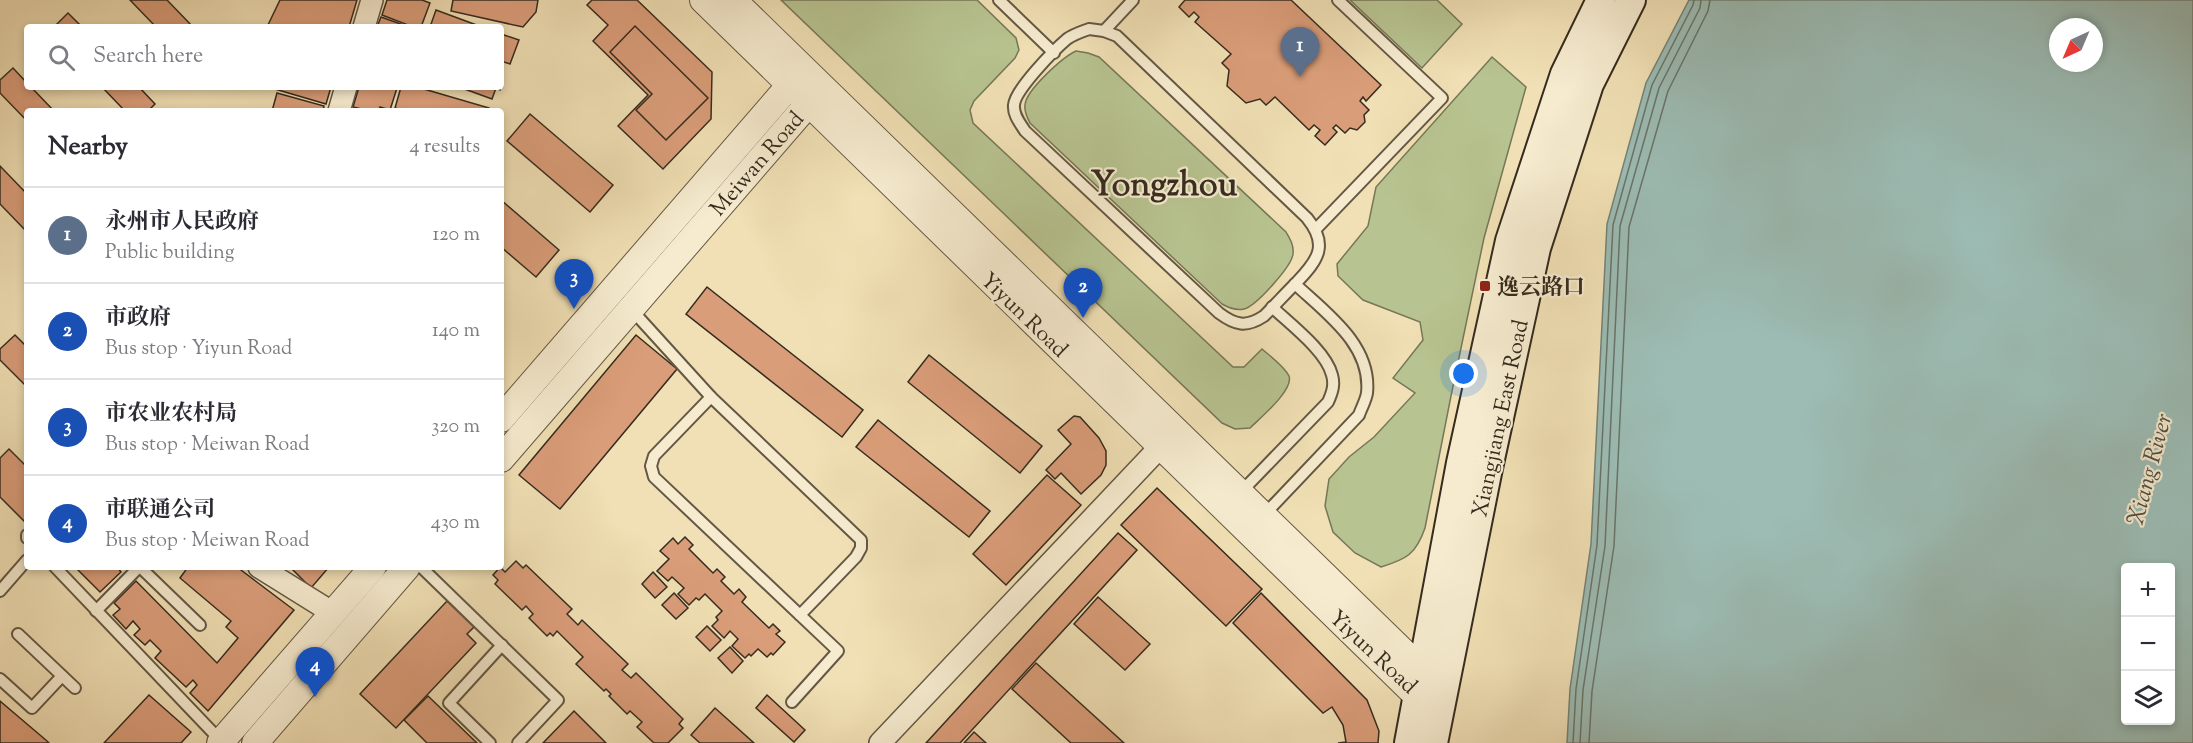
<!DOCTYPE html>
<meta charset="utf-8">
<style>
:root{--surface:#fff;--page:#f2f2f3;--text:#2b2b33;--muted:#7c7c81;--line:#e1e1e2;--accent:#b45309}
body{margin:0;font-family:"Sorts Mill Goudy","Noto Serif SC",serif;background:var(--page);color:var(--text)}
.controls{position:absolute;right:18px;bottom:18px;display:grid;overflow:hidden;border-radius:6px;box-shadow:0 3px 9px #0003}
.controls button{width:54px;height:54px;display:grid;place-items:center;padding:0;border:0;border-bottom:2px solid var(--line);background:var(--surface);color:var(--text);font:30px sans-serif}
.compass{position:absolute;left:2049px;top:18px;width:54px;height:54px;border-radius:50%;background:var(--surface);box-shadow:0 3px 9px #0003;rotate:224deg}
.you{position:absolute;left:1464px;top:374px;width:21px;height:21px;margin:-15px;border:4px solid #fff;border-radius:50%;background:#1a73e8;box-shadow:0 0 0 9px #1a73e833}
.badge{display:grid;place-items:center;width:39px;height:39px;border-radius:50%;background:var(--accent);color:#fff;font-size:20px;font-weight:700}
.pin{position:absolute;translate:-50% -50px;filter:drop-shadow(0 2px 3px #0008)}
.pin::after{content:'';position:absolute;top:32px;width:21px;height:18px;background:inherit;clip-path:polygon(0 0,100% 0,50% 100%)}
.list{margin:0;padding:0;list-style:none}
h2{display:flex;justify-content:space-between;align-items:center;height:78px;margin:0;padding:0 24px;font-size:26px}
h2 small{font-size:20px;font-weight:400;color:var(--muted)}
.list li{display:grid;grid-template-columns:39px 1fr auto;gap:18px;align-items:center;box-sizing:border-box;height:96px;padding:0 24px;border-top:2px solid var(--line)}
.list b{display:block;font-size:22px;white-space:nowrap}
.list p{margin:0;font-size:20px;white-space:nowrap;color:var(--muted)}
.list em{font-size:20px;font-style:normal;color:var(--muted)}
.icon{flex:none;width:33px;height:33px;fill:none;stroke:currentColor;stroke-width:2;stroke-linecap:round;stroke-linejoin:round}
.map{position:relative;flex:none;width:2193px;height:743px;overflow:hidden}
.search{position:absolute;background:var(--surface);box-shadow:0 3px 9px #0003;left:24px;top:24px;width:480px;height:66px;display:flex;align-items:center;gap:15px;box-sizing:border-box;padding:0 21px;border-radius:6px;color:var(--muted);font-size:22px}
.panel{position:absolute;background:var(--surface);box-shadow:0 3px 9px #0003;left:24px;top:108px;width:480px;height:462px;border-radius:6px}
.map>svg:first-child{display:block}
</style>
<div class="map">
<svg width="2193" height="743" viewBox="0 0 2193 743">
<rect width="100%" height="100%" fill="#f1e0b5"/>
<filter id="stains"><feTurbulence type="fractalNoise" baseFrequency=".00333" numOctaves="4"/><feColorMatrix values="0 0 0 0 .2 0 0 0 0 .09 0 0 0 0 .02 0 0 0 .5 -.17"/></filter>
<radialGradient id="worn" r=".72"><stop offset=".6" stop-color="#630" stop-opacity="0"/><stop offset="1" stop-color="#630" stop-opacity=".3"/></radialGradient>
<!-- green -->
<g fill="#b7c390" stroke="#767758" stroke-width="1.5">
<path d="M781,0H977L1016,38L1019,50L1015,58L974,101L970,110L973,123L1233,367H1244L1262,349C1270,356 1284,366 1289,376C1294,390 1260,418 1250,428L1235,429L1222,423Z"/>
<path d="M1350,0H1437L1462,24L1422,68Z"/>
<path d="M1076,51L1088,53L1099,57L1286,232C1290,239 1294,245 1293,254C1292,266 1256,306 1244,309C1236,311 1229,308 1222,304L1030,123C1027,117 1024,112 1025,105C1026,90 1063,57 1076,51Z"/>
<path d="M1492,57L1526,87L1484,238L1451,396L1425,528C1416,554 1407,559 1381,567L1355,553L1333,532L1325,506L1329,479L1349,457L1374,437L1415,393L1393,378L1423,340L1420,322L1363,300L1338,276L1337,264L1368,226L1376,187Z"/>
</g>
<!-- water -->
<path fill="#9cbcb4" stroke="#738278" stroke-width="1.5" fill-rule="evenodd" d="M1689,0H2193V743H1567L1570,689L1591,544L1607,224L1646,83ZM2058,27H2094V63H2058ZM2126,568H2170V720H2126Z"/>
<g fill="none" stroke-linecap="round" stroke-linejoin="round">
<!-- shore -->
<g stroke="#68746a" stroke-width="1.5">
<path d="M1573,743L1576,689L1597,545L1613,225L1652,85L1693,5L1694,0"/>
<path d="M1580,743L1583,690L1605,546L1620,226L1659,88L1700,8L1701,0"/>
<path d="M1589,743L1592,691L1614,546L1629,227L1668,91L1708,11L1710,0"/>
</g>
</g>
<!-- building -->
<g fill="#da9d79" stroke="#352b1f" stroke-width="1.5">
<path d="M130,0H167L193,27H156Z"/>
<path d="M280,0H357L349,27H267Z"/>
<path d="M387,0H422L430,3L421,27H413L382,15Z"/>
<path d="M453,0H538L536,12L523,27L451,11Z"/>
<path d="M592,0H637L712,72L711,119L663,169L618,126L648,95L593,41L608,25L587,5Z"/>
<path d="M1185,0H1291L1381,85L1366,101L1363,97L1360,101L1369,110L1364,115L1365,122L1357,130L1350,128L1345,133L1336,125L1333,128L1337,132L1325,145L1315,136L1320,130L1314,125L1309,130L1275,97L1266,105L1260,99L1246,103L1227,86L1229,70L1222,63L1231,54L1195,22L1199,17L1194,12L1189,17L1179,7Z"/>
<path d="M436,10L482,27H430Z"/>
<path d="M68,13L82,27H54Z"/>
<path d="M381,17L409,27H377Z"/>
<path d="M635,26L708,98L666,140L636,110L652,94L610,52Z"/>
<path d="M501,34L519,40L510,64L501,61Z"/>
<path d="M13,68L27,83V87H31L54,111H27V121L0,93V80Z"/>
<path d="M102,87H139L155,104L148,111H125Z"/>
<path d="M268,87H331L326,104Z"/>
<path d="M359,87L397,88L390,110L380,107L379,111H370L353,107Z"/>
<path d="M401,87H417L489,108L488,111H405L395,108Z"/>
<path d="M459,87H501L500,90L496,88L492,99Z"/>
<path d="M277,93L324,106L323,111H272Z"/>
<path d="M530,114L613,185L590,212L507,141Z"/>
<path d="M0,166L27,194L26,231L0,204Z"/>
<path d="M501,200L559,250L536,277L501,247Z"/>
<path d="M707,287L863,410L842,437L686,314Z"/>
<path d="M15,335L27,347V387L0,360V349Z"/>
<path d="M636,335L677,369L560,509L519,475Z"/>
<path d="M929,355L1042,446L1020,473L908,382Z"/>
<path d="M1074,416L1080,417L1099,438L1106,451V465L1101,475L1081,494L1061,473L1055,479L1046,470L1071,444L1058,430Z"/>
<path d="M878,420L990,511L969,537L856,447Z"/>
<path d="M9,449L27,467V521L25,522L0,497V458Z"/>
<path d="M1047,475L1081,505L1006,585L973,554Z"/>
<path d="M1157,488L1262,589L1226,626L1121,525Z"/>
<path d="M1118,533L1137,550L960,743H926Z"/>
<path d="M685,537L693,545L689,549L713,573L717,569L725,577L721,581L734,594L739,589L746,597L742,602L769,628L773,624L780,631L776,634L785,642L773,655L771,653L767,657L758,649L751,656L749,654L745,658L732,646L738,639L730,631L724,638L712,626L718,620L716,617L722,611L705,594L699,600L696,598L689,605L678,594L684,588L672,577L668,581L657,571L669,559L660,551L673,538L678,544Z"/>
<path d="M516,561L523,568L526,565L572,609L567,614L578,625L582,620L628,664L622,670L631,678L636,673L683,719L679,724L683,728L668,743H654L637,727L642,722L630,711L627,714L609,696L611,694L606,689L604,691L576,664L583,657L557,631L553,636L550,633L547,636L529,618L533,614L526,606L522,610L495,584L498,580L493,575L500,567L505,572Z"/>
<path d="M75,567H117L121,572L100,592Z"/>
<path d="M188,567H237L294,610L208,711L190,693L197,685L193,680L186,687L155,658L161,651L150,640L145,645L134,635L140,629L133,621L126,629L113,615L120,609L114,603L136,581L217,663L238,638L226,627L231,621L180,578Z"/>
<path d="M290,567H329L311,588Z"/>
<path d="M653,572L667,587L655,598L642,584Z"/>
<path d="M674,593L688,608L676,619L662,605Z"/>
<path d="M1261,593L1367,700L1379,731L1378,743H1338L1346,742L1343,725L1332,707L1323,713L1233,623Z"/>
<path d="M1098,597L1150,644L1125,670L1074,624Z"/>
<path d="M447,601L474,627L467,634L476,643L396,728L360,694Z"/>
<path d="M707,626L721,640L710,651L696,637Z"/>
<path d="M730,647L743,661L732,673L718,658Z"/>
<path d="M1036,663L1124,743H1071L1012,689Z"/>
<path d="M149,695L191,732L181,743H104Z"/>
<path d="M767,695L805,730L794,742L756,708Z"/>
<path d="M428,696L477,743H427L404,720Z"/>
<path d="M0,701L47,741L49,743H0Z"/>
<path d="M715,708L754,743H700L691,735Z"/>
<path d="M574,711L606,743H543Z"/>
<path d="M974,732L986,743H964Z"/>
</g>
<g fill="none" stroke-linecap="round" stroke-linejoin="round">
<!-- service casing -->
<g stroke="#645844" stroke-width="14">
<g id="service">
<path d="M999,0L1054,53"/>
<path d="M1089,29L1104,31L1117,36L1307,218C1329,245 1318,260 1297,282C1286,293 1275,305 1264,316C1246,328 1235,325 1219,313L1025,131C1020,123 1013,115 1014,105C1015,90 1054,50 1067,39C1074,34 1081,32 1089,29Z"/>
<path d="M1104,31L1133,0"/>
<path d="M1316,229L1442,98L1338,0"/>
<path d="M631,309L711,397L861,540V548L856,557L800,615"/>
<path d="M711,397L654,456L651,466L654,477L838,651L792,702"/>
<path d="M1240,493L1328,402C1332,393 1335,385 1332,375C1326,351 1290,324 1272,307"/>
<path d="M1263,516L1359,415C1361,409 1366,400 1367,393C1372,345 1326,313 1295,284"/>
<path d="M27,535V538"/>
<path d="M55,567L221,741"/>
<path d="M140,567L200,625"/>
<path d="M421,567L558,700L518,743"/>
<path d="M0,591L27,560"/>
<path d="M96,611L139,567"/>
<path d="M18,634L75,688"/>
<path d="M0,679L32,708L62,676"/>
<path d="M490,743L449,703L502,645"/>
</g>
</g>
<!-- minor casing -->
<g stroke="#645844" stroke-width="24">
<g id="minor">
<path d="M364,27L372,0"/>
<path d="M339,111L346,87"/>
<path d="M259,567L333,613"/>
<path d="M880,743L1161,446"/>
</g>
</g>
<!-- tertiary casing -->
<g stroke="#645844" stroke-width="28">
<g id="tertiary">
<path d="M703,0L1417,696L1434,698"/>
<path d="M733,0L1422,670L1431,684"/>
<path d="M501,419L790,85L806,80"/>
<path d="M501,459L809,103L811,87"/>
<path d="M220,743L373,567"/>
<path d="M255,743L407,567"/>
</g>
</g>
<!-- secondary casing -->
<g stroke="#352b1f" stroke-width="32">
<g id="secondary">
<path d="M1409,743L1461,463L1510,241L1565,74L1601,0"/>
<path d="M1433,743L1488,468L1536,248L1589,84L1631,0"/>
</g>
</g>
<!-- service -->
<use href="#service" stroke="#f6ebcf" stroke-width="10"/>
<!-- minor -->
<use href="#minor" stroke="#f6ebcf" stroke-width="21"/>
<!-- tertiary -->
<use href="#tertiary" stroke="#f6ebcf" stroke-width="26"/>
<!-- secondary -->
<use href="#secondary" stroke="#f6ebcf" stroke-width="28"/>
</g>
<!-- markers -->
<rect fill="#8f2418" stroke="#f6ebcf" stroke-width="2" x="1479" y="280" width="12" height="12" rx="3"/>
<g text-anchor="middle" stroke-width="4.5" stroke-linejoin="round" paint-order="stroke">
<!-- street labels -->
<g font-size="22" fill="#352b1f" stroke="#f6ebcf">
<text transform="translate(756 163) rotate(-49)" y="8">Meiwan Road</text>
<text transform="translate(1025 314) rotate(44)" y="8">Yiyun Road</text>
<text transform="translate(1499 418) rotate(-78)" y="8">Xiangjiang East Road</text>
<text transform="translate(1374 651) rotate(43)" y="8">Yiyun Road</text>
</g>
<!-- poi labels -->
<g font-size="22" font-weight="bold" fill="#352b1f" stroke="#f6ebcf" text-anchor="start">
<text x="1497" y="294">逸云路口</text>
</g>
<!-- water labels -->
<g font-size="24" font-style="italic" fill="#4f4f44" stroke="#f6ebcf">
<text transform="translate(2149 469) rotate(-75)" y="8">Xiang River</text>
</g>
<!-- town labels -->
<g font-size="34" font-weight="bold" fill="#352b1f" stroke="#f6ebcf">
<text x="1164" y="195">Yongzhou</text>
</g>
</g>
<rect width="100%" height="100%" filter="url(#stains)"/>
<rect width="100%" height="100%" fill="url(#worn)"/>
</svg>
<div class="controls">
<button>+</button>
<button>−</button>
<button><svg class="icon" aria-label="layers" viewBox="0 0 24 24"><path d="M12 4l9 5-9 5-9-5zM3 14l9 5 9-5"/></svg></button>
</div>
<svg class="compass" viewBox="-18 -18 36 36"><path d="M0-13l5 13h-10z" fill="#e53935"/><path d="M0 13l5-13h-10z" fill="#7c7c81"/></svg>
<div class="you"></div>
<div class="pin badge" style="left:1300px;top:77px;background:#5c6f8a">1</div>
<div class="pin badge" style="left:1083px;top:318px;background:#1a4fb4">2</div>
<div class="pin badge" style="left:574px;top:309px;background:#1a4fb4">3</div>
<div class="pin badge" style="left:315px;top:697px;background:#1a4fb4">4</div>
<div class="search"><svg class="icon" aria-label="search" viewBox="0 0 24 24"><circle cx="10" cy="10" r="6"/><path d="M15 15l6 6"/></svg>Search here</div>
<section class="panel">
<h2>Nearby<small>4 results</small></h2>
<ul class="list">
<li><span class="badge" style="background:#5c6f8a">1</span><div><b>永州市人民政府</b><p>Public building</p></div><em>120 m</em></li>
<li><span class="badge" style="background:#1a4fb4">2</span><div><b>市政府</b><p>Bus stop · Yiyun Road</p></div><em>140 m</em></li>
<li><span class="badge" style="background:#1a4fb4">3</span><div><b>市农业农村局</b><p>Bus stop · Meiwan Road</p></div><em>320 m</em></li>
<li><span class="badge" style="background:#1a4fb4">4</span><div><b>市联通公司</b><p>Bus stop · Meiwan Road</p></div><em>430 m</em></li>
</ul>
</section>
</div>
